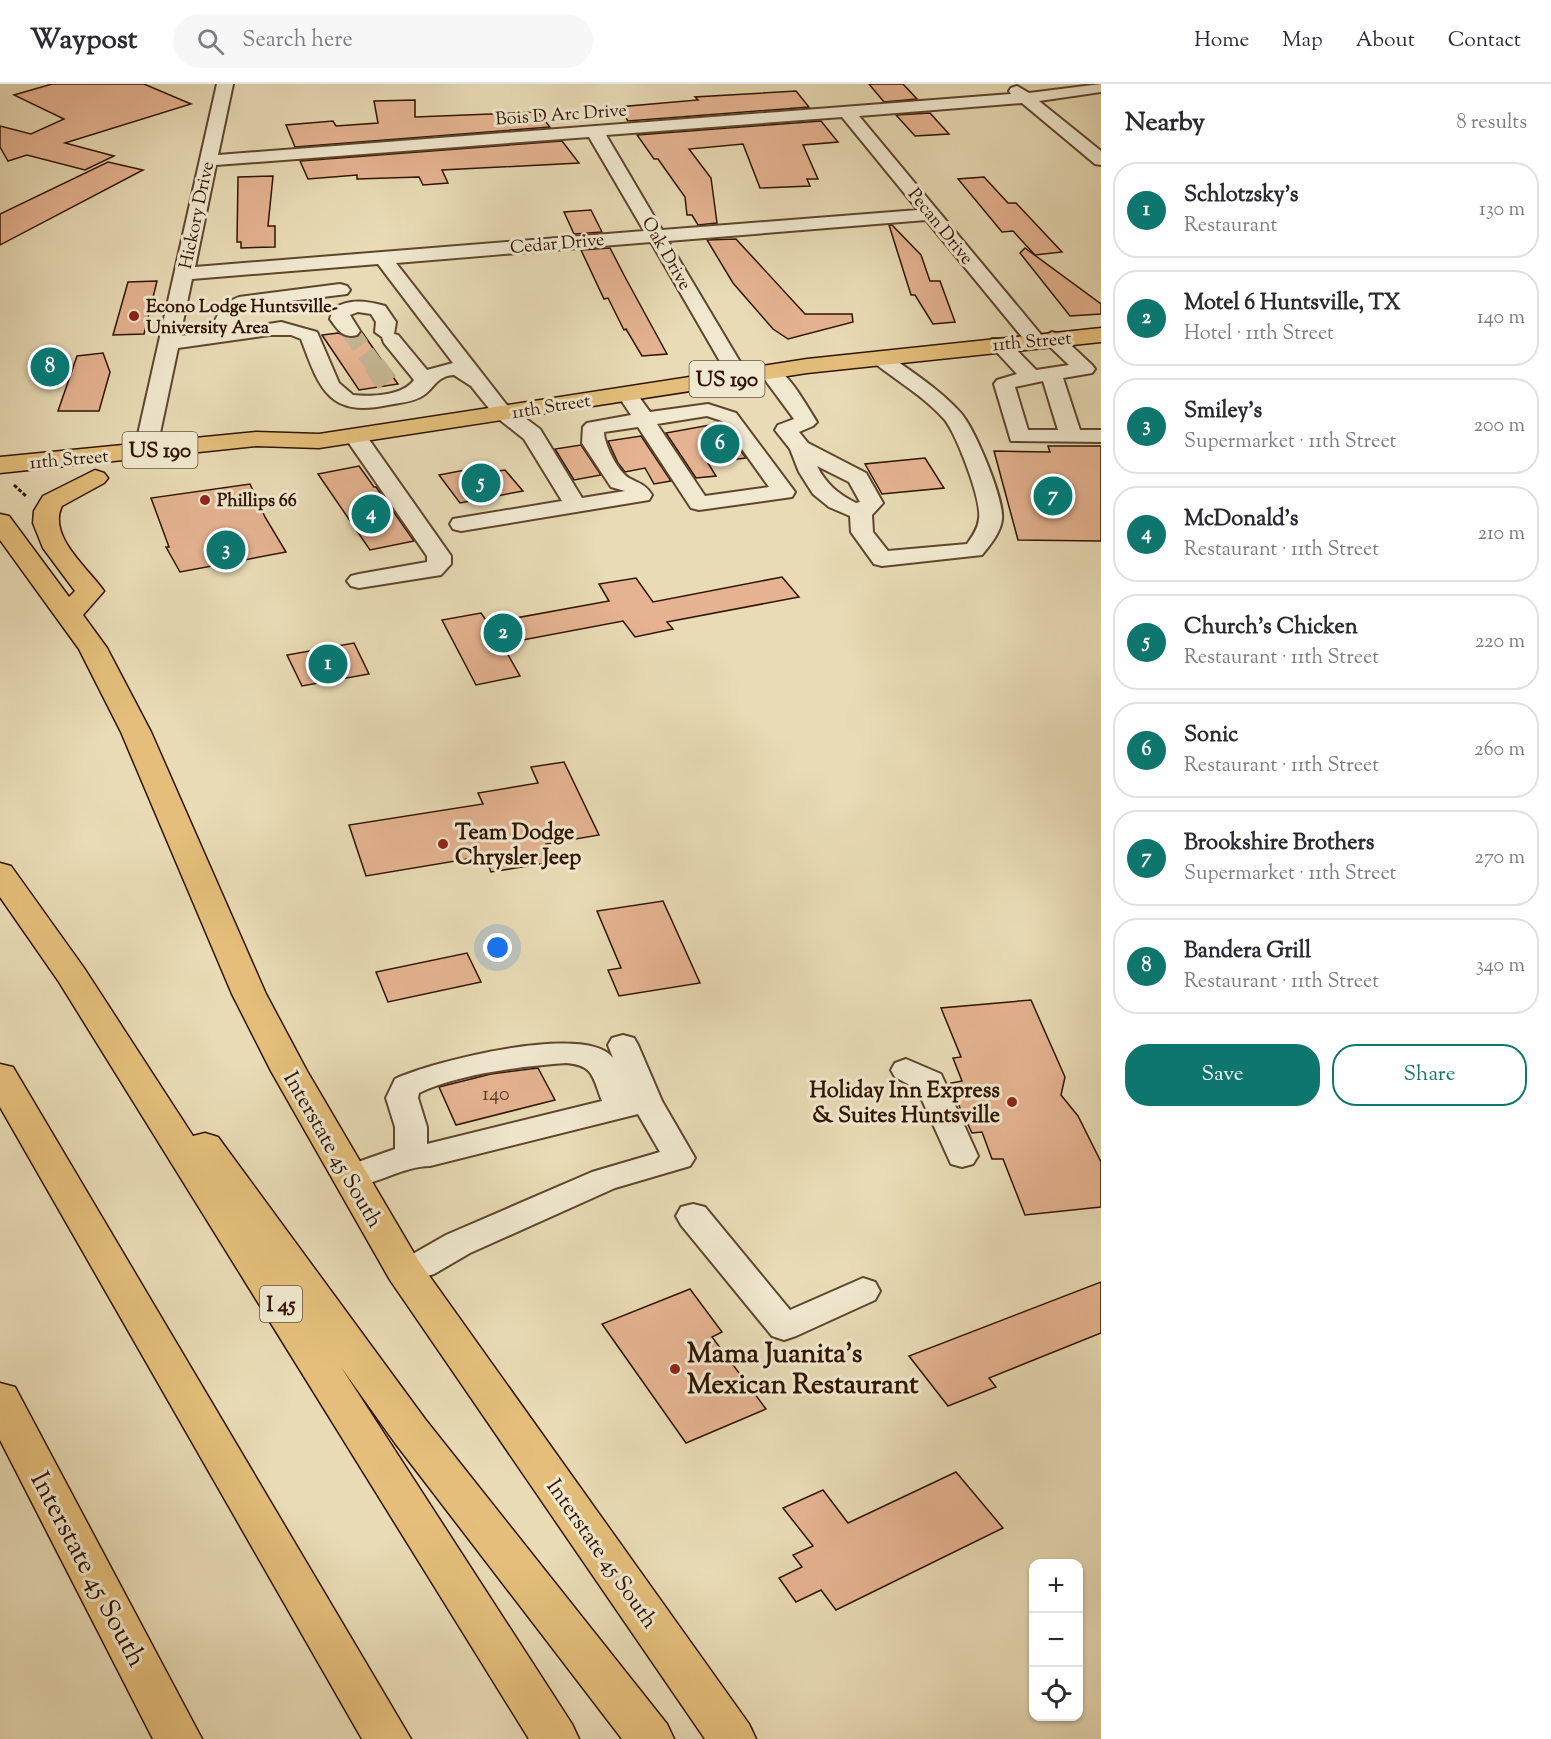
<!DOCTYPE html>
<meta charset="utf-8">
<style>
:root{--surface:#fff;--page:#f7f7f7;--text:#2b2b33;--muted:#7c7c81;--line:#e1e1e2;--accent:#0f766e}
body{margin:0;font-family:"Sorts Mill Goudy",serif;background:var(--page);color:var(--text)}
.controls{position:absolute;right:18px;bottom:18px;display:grid;overflow:hidden;border-radius:12px;box-shadow:0 2px 4px #0004}
.controls button{width:54px;height:54px;display:grid;place-items:center;padding:0;border:0;border-bottom:2px solid var(--line);background:var(--surface);color:var(--text);font:30px sans-serif}
.you{position:absolute;left:498px;top:864px;width:21px;height:21px;margin:-15px;border:4px solid #fff;border-radius:50%;background:#1a73e8;box-shadow:0 0 0 9px #1a73e833}
.badge{display:grid;place-items:center;width:39px;height:39px;border-radius:50%;background:var(--accent);color:#fff;font-size:20px;font-weight:700}
.pin{position:absolute;translate:-50% -50%;border:3px solid #fff;box-shadow:0 2px 6px #0006}
.list{margin:0;padding:0;list-style:none}
h2{display:flex;justify-content:space-between;align-items:center;height:78px;margin:0;padding:0 24px;font-size:26px}
h2 small{font-size:20px;font-weight:400;color:var(--muted)}
.list li{display:grid;grid-template-columns:39px 1fr auto;gap:18px;align-items:center;box-sizing:border-box;height:96px;margin:0 12px 12px;padding:0 12px;border:2px solid var(--line);border-radius:24px}
.list b{display:block;font-size:22px;white-space:nowrap}
.list p{margin:0;font-size:20px;white-space:nowrap;color:var(--muted)}
.list em{font-size:20px;font-style:normal;color:var(--muted)}
.actions{display:flex;gap:12px;padding:18px 24px}
.actions a{flex:1;padding:14px 0;border:2px solid var(--accent);border-radius:24px;text-align:center;font-size:21px;color:var(--accent)}
.actions .main{background:var(--accent);color:#fff}
.icon{flex:none;width:33px;height:33px;fill:none;stroke:currentColor;stroke-width:2;stroke-linecap:round;stroke-linejoin:round}
.map{position:relative;flex:none;width:1101px;height:1655px;overflow:hidden}
header{display:flex;align-items:center;gap:36px;box-sizing:border-box;height:84px;padding:0 30px;background:var(--surface);border-bottom:2px solid var(--line)}
header strong{font-size:28px}
nav{display:flex;gap:33px;margin-inline-start:auto;font-size:21px}
.search{width:420px;height:54px;background:var(--page);display:flex;align-items:center;gap:15px;box-sizing:border-box;padding:0 21px;border-radius:33px;color:var(--muted);font-size:22px}
main{display:flex}
aside{flex:1;background:var(--surface)}
.map>svg:first-child{display:block}
</style>
<header>
<strong>Waypost</strong>
<div class="search"><svg class="icon" aria-label="search" viewBox="0 0 24 24"><circle cx="10" cy="10" r="6"/><path d="M15 15l6 6"/></svg>Search here</div>
<nav><a>Home</a><a>Map</a><a>About</a><a>Contact</a></nav>
</header>
<main>
<div class="map">
<svg width="1101" height="1655" viewBox="0 0 1101 1655">
<rect width="100%" height="100%" fill="#e8dbb5"/>
<filter id="stains"><feTurbulence type="fractalNoise" baseFrequency=".00333" numOctaves="4"/><feColorMatrix values="0 0 0 0 .2 0 0 0 0 .09 0 0 0 0 .02 0 0 0 .5 -.17"/></filter>
<radialGradient id="worn" r=".72"><stop offset=".6" stop-color="#630" stop-opacity="0"/><stop offset="1" stop-color="#630" stop-opacity=".3"/></radialGradient>
<!-- building -->
<g fill="#e5b391" stroke="#301400" stroke-width="1.5">
<path d="M52,0H144L191,20L65,59L114,72L85,86L27,71L8,77L0,63V42L31,50L64,35L14,11Z"/>
<path d="M869,0H903L917,15L884,18Z"/>
<path d="M796,7L809,23L628,37L618,23L698,16L695,13Z"/>
<path d="M415,16V33L538,28L550,43L295,63L286,41L333,37L336,42L378,39L374,17Z"/>
<path d="M930,29L949,50L915,52L896,31Z"/>
<path d="M821,37L838,58L803,61L818,95H807L810,102L760,104L743,60L689,65L711,94L717,139L698,141L692,131H687L685,113L658,75H654L637,51Z"/>
<path d="M562,57L579,79L442,86L448,99L423,101L419,93L357,95V91L308,95L300,77Z"/>
<path d="M108,78L143,86L0,161V130Z"/>
<path d="M273,92L268,142H275V163L241,164V158H237L238,93Z"/>
<path d="M984,93L1008,119H1016L1062,168L1035,171L1013,147L1002,148L958,95Z"/>
<path d="M591,126L602,148L574,150L564,128Z"/>
<path d="M889,141H892L921,171L930,197H940L955,238L933,240L915,211H911Z"/>
<path d="M736,155L805,230H852L853,238L788,255L773,245L733,199L707,156Z"/>
<path d="M610,164L625,193L667,270L642,272L626,245L624,246L608,214L604,215L581,166Z"/>
<path d="M1025,164L1101,220V230L1070,232L1020,169Z"/>
<path d="M157,197L144,250L113,251L128,198Z"/>
<path d="M362,248L398,300L359,306L322,251L338,249L353,254Z"/>
<path d="M103,269L110,288L99,327H58L77,272Z"/>
<path d="M721,339L746,374L708,379L716,392L696,394L666,349Z"/>
<path d="M641,352L671,397L654,400L645,384L625,388L618,379L608,357Z"/>
<path d="M581,361L601,391L574,396L555,365Z"/>
<path d="M1048,362H1101V457L1018,456L994,367L1050,368Z"/>
<path d="M925,374L944,404L882,410L865,380Z"/>
<path d="M359,382L374,403H376L414,457L370,466L318,390Z"/>
<path d="M486,382L491,388L505,386L523,407L460,419L439,391Z"/>
<path d="M250,400L265,433L286,468L180,488L166,463H169L151,414Z"/>
<path d="M782,493L799,513L667,538L673,545L635,553L623,537L502,560L520,592L476,601L442,536L481,529L488,539L609,517L599,500L636,494L653,518Z"/>
<path d="M354,559L369,590L302,602L287,571Z"/>
<path d="M564,678L599,751L546,760L554,778L491,788L485,772L366,792L349,741L483,720L478,709L538,699L531,683Z"/>
<path d="M663,817L700,899L619,912L608,886L621,884L597,827Z"/>
<path d="M467,869L481,898L388,918L376,888Z"/>
<path d="M1031,916L1065,993L1061,1011L1078,1032L1101,1078V1123L1025,1131L1003,1075H992L982,1048L972,1049L960,1024L951,999L962,997L953,974L961,973L941,924Z"/>
<path d="M538,984L555,1016L456,1041L439,1003L491,990Z"/>
<path d="M1101,1198V1249L989,1294L996,1303L948,1322L909,1272Z"/>
<path d="M690,1205L722,1248L712,1253L766,1325L686,1359L602,1240Z"/>
<path d="M956,1388L1003,1444L836,1526L821,1506L796,1518L779,1494L802,1483L793,1471L813,1462L783,1424L823,1406L848,1439Z"/>
</g>
<g fill="none" stroke-linecap="round" stroke-linejoin="round">
<!-- minor-tunnel-far1 -->
<path stroke="#c3b391" stroke-width="18" stroke-dasharray="18 9" stroke-linecap="butt" d="M350,247L375,282"/>
<!-- minor-tunnel -->
<path stroke="#c3b391" stroke-width="22" stroke-dasharray="22 11" stroke-linecap="butt" d="M374,281L389,301"/>
<!-- minor casing -->
<g stroke="#5e462d" stroke-width="4">
<g id="minor">
<path d="M217,0H233L218,71L1011,10L1009,7L1011,4L1017,2L1029,9L1101,0V8L1039,17L1101,67V81L1095,80L1022,19L859,32L1043,253L1052,248L1059,250L1092,281L1095,285L1092,289L1063,294L1080,346H1101V358L1011,357L994,300L997,296L1017,290L992,263L989,259L992,255H1006L1036,286L1069,281L1043,256L1034,261L1027,259L926,136L668,157L749,293L746,297H732L729,293L651,158L396,179L506,320L540,345L582,414L625,407L611,403L582,359L583,343L587,339L631,331L617,310L620,306H634L650,328L708,320L736,329L795,408L792,413L699,426L691,424L638,343L604,348C604,360 618,388 629,394C640,400 645,400 652,411L649,416L461,447L453,445L450,440L453,435L562,417L524,355L495,332L471,302L454,291C437,292 435,303 424,311C415,318 398,319 388,321C328,334 319,303 301,255L291,251H270L178,264L156,368L153,373H137L134,368ZM842,33L918,126L662,146L606,51ZM589,53L644,147L195,183L216,81ZM378,180L453,279L427,286L398,251L394,250L396,238L385,222C367,217 349,214 333,225L330,235C338,246 343,255 357,251L360,247L350,231L358,228L371,230L376,238L375,248L382,253L384,259L414,296C403,312 371,313 353,311L339,299L317,248L281,238L236,245L234,239L239,227L250,222L347,210L350,206L347,202L340,200L239,213C224,219 221,224 214,239L217,247L180,252L192,195ZM1043,297L1058,346H1028L1015,303ZM707,332L722,337L769,403L705,412L657,340Z"/>
<path d="M880,268L887,270C912,288 939,305 960,328C974,343 1004,414 1002,435C1001,448 990,461 982,471L882,482L874,480L851,448L850,432L829,423L813,410L799,388L790,365L775,346L778,341L794,335L760,289L763,285C767,284 772,282 777,285C791,293 808,324 817,338L813,342L799,348L808,359L866,389L883,419L872,431L873,448L888,467L967,460C972,453 978,445 979,435C982,416 957,352 945,336C925,313 897,297 873,278L870,274L873,270ZM817,382L849,398L860,418L856,419C838,410 826,400 817,382Z"/>
<path d="M355,346L363,347L451,472V480L441,491L359,504L351,502L347,497L351,492L359,490L427,478V472L344,352L347,347Z"/>
<path d="M623,951L634,954L638,961L662,1017L695,1074L690,1082L615,1104L470,1169L434,1190L404,1199L392,1195L387,1186L392,1177L411,1171L446,1151L592,1088L660,1068L638,1030L430,1082C399,1082 365,1109 338,1101L333,1093L338,1085L395,1065V1043L386,1014L395,995C430,978 587,938 613,974L608,961L612,954ZM566,979C594,981 593,994 602,1017L427,1060V1043L418,1014L419,1009C457,990 524,982 566,979Z"/>
<path d="M906,975L941,990L978,1072L973,1080L962,1083L951,1080L917,1005L895,993L891,986L895,979Z"/>
<path d="M693,1120L705,1123L790,1226L863,1194L875,1198L880,1207L875,1216L796,1252L784,1256L772,1252L681,1141L676,1132L681,1123Z"/>
</g>
</g>
<!-- major casing -->
<g stroke="#301400" stroke-width="3">
<g id="major">
<path d="M1101,244V258L807,289L319,364L256,362L0,389V373L256,348L319,350L807,275Z"/>
<path d="M95,386L104,389L108,394L104,399L62,422C47,452 89,485 104,507L83,531L107,564L151,648L266,910L307,987L418,1176L749,1640L756,1655H705L390,1196L271,987L232,910L121,648L79,565L0,456V430L9,432L69,513L75,507L43,464L33,439L34,427L43,412Z"/>
<path d="M0,1299L15,1303L202,1655H153L0,1356Z"/>
</g>
</g>
<!-- highway casing -->
<g stroke="#301400" stroke-width="3">
<g id="highway">
<path d="M0,779L11,782L84,884L193,1052L205,1049L218,1053L425,1335L667,1640L674,1655H622L395,1359L341,1283L572,1640L579,1655H529L59,898L0,813Z"/>
<path d="M0,980L13,983L411,1655H362L0,1023Z"/>
</g>
</g>
<!-- path -->
<path stroke="#301400" stroke-width="3" stroke-dasharray="4 2" stroke-linecap="butt" d="M14,401L26,412"/>
<!-- minor -->
<use href="#minor" fill="#f0e8cf" fill-rule="evenodd"/>
<!-- major -->
<use href="#major" fill="#e4be7a" fill-rule="evenodd"/>
<!-- highway -->
<use href="#highway" fill="#e4be7a" fill-rule="evenodd"/>
</g>
<!-- markers -->
<g fill="#8f2418" stroke="#f0e8cf" stroke-width="2">
<circle cx="134" cy="232" r="6"/>
<circle cx="205" cy="416" r="6"/>
<circle cx="443" cy="760" r="6"/>
<circle cx="1012" cy="1018" r="6"/>
<circle cx="675" cy="1285" r="6"/>
</g>
<g text-anchor="middle" stroke-width="6" stroke-linejoin="round" paint-order="stroke">
<!-- far-street labels -->
<g font-size="18" fill="#301400" stroke="#f0e8cf">
<text transform="translate(561 30) rotate(-4)" y="6">Bois D Arc Drive</text>
<text transform="translate(196 131) rotate(-78)" y="6">Hickory Drive</text>
<text transform="translate(941 142) rotate(51)" y="6">Pecan Drive</text>
<text transform="translate(557 159) rotate(-5)" y="6">Cedar Drive</text>
<text transform="translate(667 169) rotate(60)" y="6">Oak Drive</text>
<text transform="translate(1032 257) rotate(-5)" y="6">11th Street</text>
<text transform="translate(551 322) rotate(-9)" y="6">11th Street</text>
<text transform="translate(69 375) rotate(-5)" y="6">11th Street</text>
</g>
<!-- far-poi labels -->
<g font-size="18" font-weight="bold" fill="#301400" stroke="#f0e8cf" text-anchor="start">
<text x="146" y="228">Econo Lodge Huntsville-<tspan x="146" dy="21">University Area</tspan></text>
<text x="217" y="422">Phillips 66</text>
</g>
<!-- number labels -->
<g font-size="20" fill="#5d3c24">
<text x="496" y="1016">140</text>
</g>
<!-- shield labels -->
<g fill="#f0e8cf" stroke="#6a543e" stroke-width="1.5">
<rect x="689.5" y="277" width="75" height="36" rx="4.5"/>
<rect x="122.5" y="348" width="75" height="36" rx="4.5"/>
<rect x="260" y="1202" width="42" height="36" rx="4.5"/>
</g>
<g font-size="21" font-weight="bold" fill="#301400">
<text x="727" y="302">US 190</text>
<text x="160" y="373">US 190</text>
<text x="281" y="1227">I 45</text>
</g>
<!-- poi labels -->
<g font-size="22" font-weight="bold" fill="#301400" stroke="#f0e8cf" text-anchor="start">
<text x="455" y="755">Team Dodge<tspan x="455" dy="25">Chrysler Jeep</tspan></text>
<text x="1000" y="1013" text-anchor="end">Holiday Inn Express<tspan x="1000" dy="25">&amp; Suites Huntsville</tspan></text>
</g>
<!-- street labels -->
<g font-size="22" fill="#301400" stroke="#f0e8cf">
<text transform="translate(334 1065) rotate(60)" y="8">Interstate 45 South</text>
<text transform="translate(603 1469) rotate(55)" y="8">Interstate 45 South</text>
</g>
<!-- near-poi labels -->
<g font-size="27" font-weight="bold" fill="#301400" stroke="#f0e8cf" text-anchor="start">
<text x="687" y="1278">Mama Juanita's<tspan x="687" dy="31">Mexican Restaurant</tspan></text>
</g>
<!-- near-street labels -->
<g font-size="27" fill="#301400" stroke="#f0e8cf">
<text transform="translate(89 1485) rotate(62)" y="9">Interstate 45 South</text>
</g>
</g>
<rect width="100%" height="100%" filter="url(#stains)"/>
<rect width="100%" height="100%" fill="url(#worn)"/>
</svg>
<div class="controls">
<button>+</button>
<button>−</button>
<button><svg class="icon" aria-label="locate" viewBox="0 0 24 24"><circle cx="12" cy="12" r="6"/><path d="M12 2v4M12 18v4M2 12h4M18 12h4"/></svg></button>
</div>
<div class="you"></div>
<div class="pin badge" style="left:328px;top:580px">1</div>
<div class="pin badge" style="left:503px;top:549px">2</div>
<div class="pin badge" style="left:226px;top:466px">3</div>
<div class="pin badge" style="left:371px;top:430px">4</div>
<div class="pin badge" style="left:481px;top:399px">5</div>
<div class="pin badge" style="left:720px;top:360px">6</div>
<div class="pin badge" style="left:1053px;top:412px">7</div>
<div class="pin badge" style="left:50px;top:283px">8</div>
</div>
<aside>
<h2>Nearby<small>8 results</small></h2>
<ul class="list">
<li><span class="badge">1</span><div><b>Schlotzsky's</b><p>Restaurant</p></div><em>130 m</em></li>
<li><span class="badge">2</span><div><b>Motel 6 Huntsville, TX</b><p>Hotel · 11th Street</p></div><em>140 m</em></li>
<li><span class="badge">3</span><div><b>Smiley's</b><p>Supermarket · 11th Street</p></div><em>200 m</em></li>
<li><span class="badge">4</span><div><b>McDonald's</b><p>Restaurant · 11th Street</p></div><em>210 m</em></li>
<li><span class="badge">5</span><div><b>Church's Chicken</b><p>Restaurant · 11th Street</p></div><em>220 m</em></li>
<li><span class="badge">6</span><div><b>Sonic</b><p>Restaurant · 11th Street</p></div><em>260 m</em></li>
<li><span class="badge">7</span><div><b>Brookshire Brothers</b><p>Supermarket · 11th Street</p></div><em>270 m</em></li>
<li><span class="badge">8</span><div><b>Bandera Grill</b><p>Restaurant · 11th Street</p></div><em>340 m</em></li>
</ul>
<div class="actions"><a class="main">Save</a><a>Share</a></div>
</aside>
</main>
